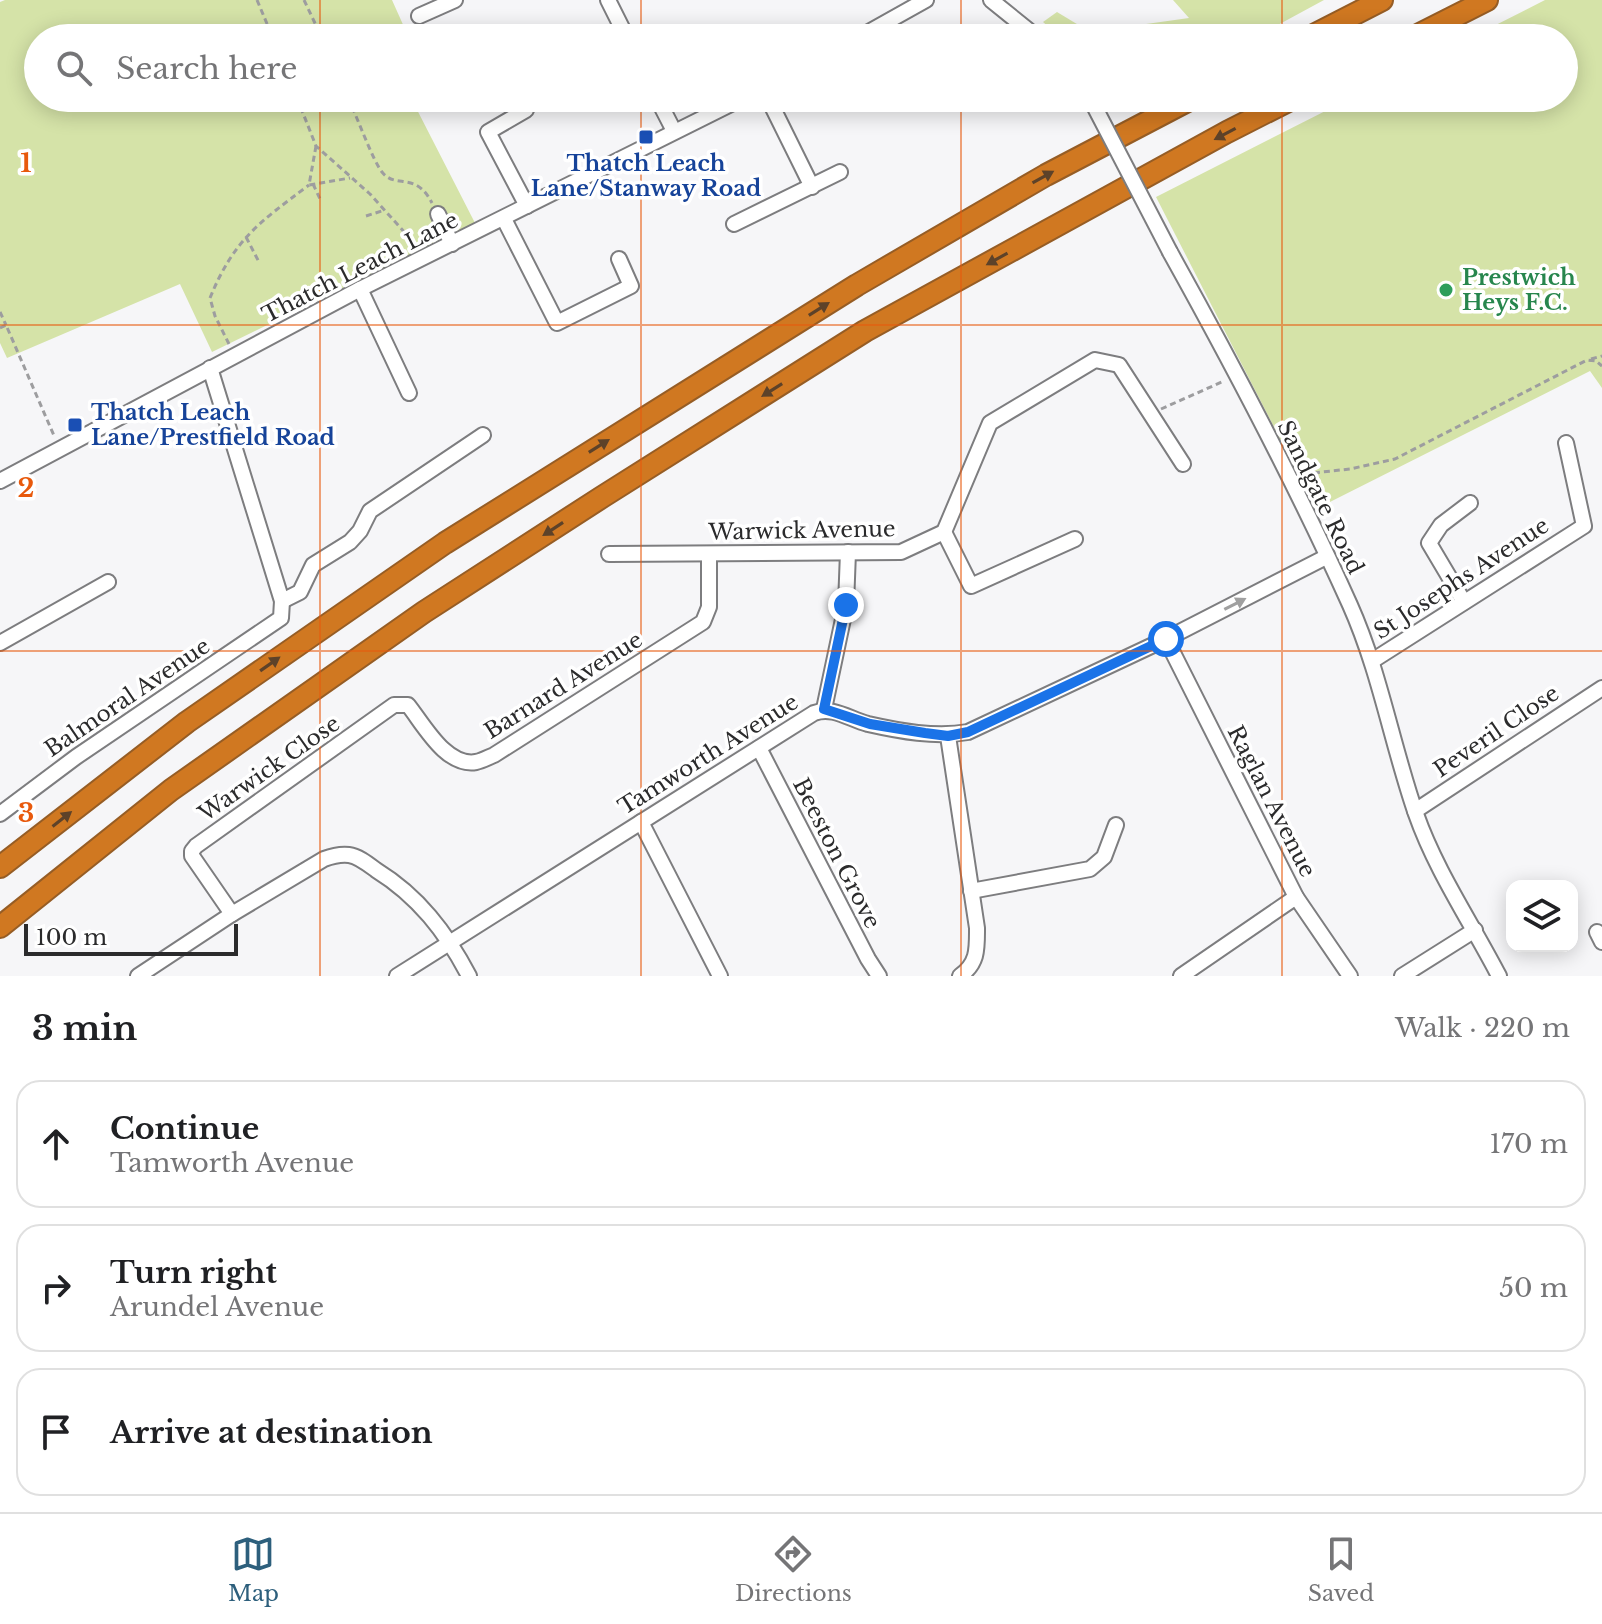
<!DOCTYPE html>
<meta charset="utf-8">
<style>
:root{--surface:#fff;--page:#f6f6f6;--text:#202124;--muted:#757577;--line:#e0e0e0;--accent:#2d5f7c}
body{margin:0;font-family:"Libre Baskerville",serif;background:var(--page);color:var(--text)}
.controls{position:absolute;right:24px;bottom:24px;display:grid;overflow:hidden;border-radius:16px;box-shadow:0 4px 20px #0003}
.controls button{width:72px;height:72px;display:grid;place-items:center;padding:0;border:0;border-bottom:2px solid var(--line);background:var(--surface);color:var(--text);font:40px sans-serif}
.scale{position:absolute;left:24px;bottom:20px;width:214px;box-sizing:border-box;padding-left:8px;border:4px solid #2b2b2c;border-top:0;font-size:22px;line-height:28px;white-space:nowrap;color:#2b2b2c;-webkit-text-stroke:6px #fff;paint-order:stroke}
.stop{position:absolute;width:24px;height:24px;margin:-18px;border:6px solid #1a73e8;border-radius:50%;background:#fff}
.stop.end{background:#1a73e8;border-color:#fff;box-shadow:0 2px 8px #0008}
.list{margin:0;padding:0;list-style:none}
h2{display:flex;justify-content:space-between;align-items:center;height:104px;margin:0;padding:0 32px;font-size:34px}
h2 small{font-size:26px;font-weight:400;color:var(--muted)}
.list li{display:grid;grid-template-columns:52px 1fr auto;gap:24px;align-items:center;box-sizing:border-box;height:128px;margin:0 16px 16px;padding:0 16px;border:2px solid var(--line);border-radius:24px}
.list b{display:block;font-size:30px;white-space:nowrap}
.list p{margin:0;font-size:26px;white-space:nowrap;color:var(--muted)}
.list em{font-size:26px;font-style:normal;color:var(--muted)}
.icon{flex:none;width:44px;height:44px;fill:none;stroke:currentColor;stroke-width:2;stroke-linecap:round;stroke-linejoin:round}
.map{position:relative;flex:none;width:1602px;height:976px;overflow:hidden}
.search{position:absolute;background:var(--surface);box-shadow:0 4px 20px #0003;left:24px;right:24px;top:24px;height:88px;display:flex;align-items:center;gap:20px;box-sizing:border-box;padding:0 28px;border-radius:44px;color:var(--muted);font-size:30px}
.sheet{height:536px;background:var(--surface)}
nav{display:flex;justify-content:space-around;align-items:center;box-sizing:border-box;height:112px;border-top:2px solid var(--line);background:var(--surface);font-size:22px;color:var(--muted)}
nav a{display:grid;justify-items:center;gap:4px}
nav .on{color:var(--accent)}
.map>svg:first-child{display:block}
</style>
<div class="map">
<svg width="1602" height="976" viewBox="0 0 1602 976">
<rect width="100%" height="100%" fill="#f6f6f8"/>
<!-- green -->
<g fill="#d5e3a8">
<path d="M5,0H392L409,38H38V98H411L475,223L212,352L180,284L7,358L0,343V2Z"/>
<path d="M1173,0H1324L1254,38H1110L1139,25L1189,18Z"/>
<path d="M1545,0H1602V388L1590,371L1316,509L1156,197L1351,98H1564V38H1470Z"/>
<path d="M1057,12L1100,38H1061L1043,22Z"/>
</g>
<g fill="none" stroke-linecap="round" stroke-linejoin="round">
<!-- minor casing -->
<g stroke="#7d7d7f" stroke-width="18">
<g id="minor">
<path d="M608,0L627,38"/>
<path d="M991,0L1038,38"/>
<path d="M419,16L455,0"/>
<path d="M858,38L926,0"/>
<path d="M657,98L674,131"/>
<path d="M768,98L812,187"/>
<path d="M526,110L488,132L527,206"/>
<path d="M438,214L452,244"/>
<path d="M504,219L557,323L631,286L619,259"/>
<path d="M734,224L840,172"/>
<path d="M1170,252C1234,367 1296,485 1350,605C1380,672 1392,745 1416,814C1436,871 1471,922 1499,976"/>
<path d="M360,289L409,393"/>
<path d="M0,481L360,289L743,98"/>
<path d="M944,532L971,586L1075,539"/>
<path d="M609,554L901,552L944,532L990,423L1095,360L1119,365L1183,464"/>
<path d="M282,601L300,592L313,565L350,542L360,531L370,511L483,435"/>
<path d="M1464,602L1429,543L1441,525L1470,503"/>
<path d="M1166,639L1296,897L1350,976"/>
<path d="M0,643L108,582"/>
<path d="M1372,661L1584,526L1566,443"/>
<path d="M824,709L846,605L848,552"/>
<path d="M948,736L977,928C977,949 978,963 960,976"/>
<path d="M759,748L868,959L879,976"/>
<path d="M1415,811L1602,688"/>
<path d="M0,814L76,757L281,618L282,601L210,368"/>
<path d="M641,822L720,976"/>
<path d="M971,891L1090,869L1104,857L1116,825"/>
<path d="M232,914L192,856V851L196,846L394,705H408C424,725 446,767 476,762C482,761 489,757 494,755L703,622L709,607V554"/>
<path d="M1597,932L1602,942"/>
<path d="M138,976L232,914L324,859C332,856 340,854 349,855C358,856 368,864 376,870C418,896 446,932 469,976"/>
<path d="M397,976L814,713C833,706 849,719 868,724C899,731 936,738 968,732L1166,639L1326,557"/>
<path d="M1181,976L1296,897"/>
<path d="M1402,976L1475,930"/>
</g>
</g>
<!-- highway casing -->
<g stroke="#965d25" stroke-width="24">
<g id="highway">
<path d="M1308,38L1382,0"/>
<path d="M1412,38L1487,0"/>
<path d="M0,867L187,722L445,543L857,285L1046,175L1193,98"/>
<path d="M0,927L171,790L424,612L602,497L865,331L1227,132L1294,98"/>
</g>
</g>
<!-- path -->
<g stroke="#9d9d9f" stroke-width="3" stroke-dasharray="6 4" stroke-linecap="butt">
<path d="M257,0L273,38"/>
<path d="M304,0L322,38"/>
<path d="M297,98L316,146L370,194L416,245"/>
<path d="M348,98C356,114 373,161 382,172C396,190 415,170 432,203"/>
<path d="M316,146L309,185L350,178"/>
<path d="M313,184L321,201"/>
<path d="M366,216L385,210"/>
<path d="M246,237L259,262"/>
<path d="M0,312L6,325"/>
<path d="M0,328L6,325L55,438"/>
<path d="M229,344L215,316L210,298C234,239 260,222 309,185"/>
<path d="M1591,359L1602,356"/>
<path d="M1161,409L1224,381"/>
<path d="M1304,474L1350,469L1395,459L1587,360L1596,361L1602,366"/>
</g>
<!-- minor -->
<use href="#minor" stroke="#fff" stroke-width="14"/>
<!-- highway -->
<use href="#highway" stroke="#d07821" stroke-width="20"/>
<!-- minor-bridge casing -->
<g stroke="#7d7d7f" stroke-width="18" stroke-linecap="butt">
<path id="minor-bridge" d="M1090,98L1170,252"/>
</g>
<!-- minor-bridge -->
<use href="#minor-bridge" stroke="#fff" stroke-width="14"/>
</g>
<!-- one-way arrows -->
<defs><path id="oneway-solid" d="M-6-.8H1V-3.2L6.5 0L1 3.2V.8H-6Z" transform="scale(2)"/></defs>
<g fill="#5d4229">
<use href="#oneway-solid" transform="translate(1225 134) rotate(152)"/>
<use href="#oneway-solid" transform="translate(1043 177) rotate(-29)"/>
<use href="#oneway-solid" transform="translate(997 259) rotate(151)"/>
<use href="#oneway-solid" transform="translate(819 309) rotate(-32)"/>
<use href="#oneway-solid" transform="translate(772 390) rotate(148)"/>
<use href="#oneway-solid" transform="translate(599 446) rotate(-32)"/>
<use href="#oneway-solid" transform="translate(553 529) rotate(147)"/>
<use href="#oneway-solid" transform="translate(270 664) rotate(-35)"/>
<use href="#oneway-solid" transform="translate(62 819) rotate(-38)"/>
</g>
<use fill="#a0a0a0" href="#oneway-solid" transform="translate(1235 604) rotate(-27)"/>
<g fill="none" stroke-linecap="round" stroke-linejoin="round">
<!-- route -->
<path stroke="#1a73e8" stroke-width="10" d="M846,605L824,709L870,724L925,733L948,736L968,732L1166,639"/>
</g>
<!-- grid -->
<path fill="none" stroke="#e8590c" stroke-width="2" stroke-opacity="0.55" d="M320,0V38M641,0V38M961,0V38M1282,0V38M320,98V976M641,98V976M961,98V976M1282,98V976M0,325H1602M0,651H1602"/>
<!-- markers -->
<g fill="#1a4fb4" stroke="#fff" stroke-width="3">
<rect x="638" y="129" width="16" height="16" rx="4"/>
<rect x="67" y="417" width="16" height="16" rx="4"/>
</g>
<circle fill="#2e9e5b" stroke="#fff" stroke-width="3" cx="1446" cy="290" r="8"/>
<g text-anchor="middle" stroke-width="7" stroke-linejoin="round" paint-order="stroke">
<!-- transit labels -->
<g font-size="22" font-weight="bold" fill="#164399" stroke="#fff">
<text x="646" y="171">Thatch Leach<tspan x="646" dy="25">Lane/Stanway Road</tspan></text>
<text x="91" y="420" text-anchor="start">Thatch Leach<tspan x="91" dy="25">Lane/Prestfield Road</tspan></text>
</g>
<!-- street labels -->
<g font-size="22" fill="#2b2b2c" stroke="#fff">
<text transform="translate(360 267) rotate(-27)" y="8">Thatch Leach Lane</text>
<text transform="translate(1321 497) rotate(64)" y="8">Sandgate Road</text>
<text transform="translate(802 530) rotate(-1)" y="8">Warwick Avenue</text>
<text transform="translate(1461 578) rotate(-33)" y="8">St Josephs Avenue</text>
<text transform="translate(563 685) rotate(-32)" y="8">Barnard Avenue</text>
<text transform="translate(127 697) rotate(-34)" y="8">Balmoral Avenue</text>
<text transform="translate(1496 731) rotate(-34)" y="8">Peveril Close</text>
<text transform="translate(708 754) rotate(-32)" y="8">Tamworth Avenue</text>
<text transform="translate(269 768) rotate(-35)" y="8">Warwick Close</text>
<text transform="translate(1272 801) rotate(63)" y="8">Raglan Avenue</text>
<text transform="translate(837 853) rotate(63)" y="8">Beeston Grove</text>
</g>
<!-- leisure labels -->
<g font-size="22" font-weight="bold" fill="#27864d" stroke="#fff" text-anchor="start">
<text x="1462" y="285">Prestwich<tspan x="1462" dy="25">Heys F.C.</tspan></text>
</g>
</g>
<g font-size="26" text-anchor="middle" font-weight="bold" fill="#e8590c" stroke="#fff" stroke-width="7" stroke-linejoin="round" paint-order="stroke">
<text x="26" y="172">1</text>
<text x="26" y="497">2</text>
<text x="26" y="822">3</text>
</g>
</svg>
<div class="controls">
<button><svg class="icon" aria-label="layers" viewBox="0 0 24 24"><path d="M12 4l9 5-9 5-9-5zM3 14l9 5 9-5"/></svg></button>
</div>
<div class="scale">100 m</div>
<div class="stop" style="left:1166px;top:639px"></div>
<div class="stop end" style="left:846px;top:605px"></div>
<div class="search"><svg class="icon" aria-label="search" viewBox="0 0 24 24"><circle cx="10" cy="10" r="6"/><path d="M15 15l6 6"/></svg>Search here</div>
</div>
<section class="sheet">
<h2>3 min<small>Walk · 220 m</small></h2>
<ul class="list">
<li><svg class="icon" aria-label="ahead" viewBox="0 0 24 24"><path d="M12 20V5M6 11l6-6 6 6"/></svg><div><b>Continue</b><p>Tamworth Avenue</p></div><em>170 m</em></li>
<li><svg class="icon" aria-label="right" viewBox="0 0 24 24"><path d="M7 20v-9h11M14 6l5 5-5 5"/></svg><div><b>Turn right</b><p>Arundel Avenue</p></div><em>50 m</em></li>
<li><svg class="icon" aria-label="arrive" viewBox="0 0 24 24"><path d="M6 21V4h12l-3 4 3 4H6"/></svg><div><b>Arrive at destination</b></div></li>
</ul>
</section>
<nav>
<a class="on"><svg class="icon" aria-label="map" viewBox="0 0 24 24"><path d="M3 6l6-2 6 2 6-2v14l-6 2-6-2-6 2zM9 4v14M15 6v14"/></svg>Map</a>
<a><svg class="icon" aria-label="directions" viewBox="0 0 24 24"><path d="M12 3l9 9-9 9-9-9zM9 14v-3h6M13 9l2 2-2 2"/></svg>Directions</a>
<a><svg class="icon" aria-label="saved" viewBox="0 0 24 24"><path d="M7 4h10v16l-5-4-5 4z"/></svg>Saved</a>
</nav>
